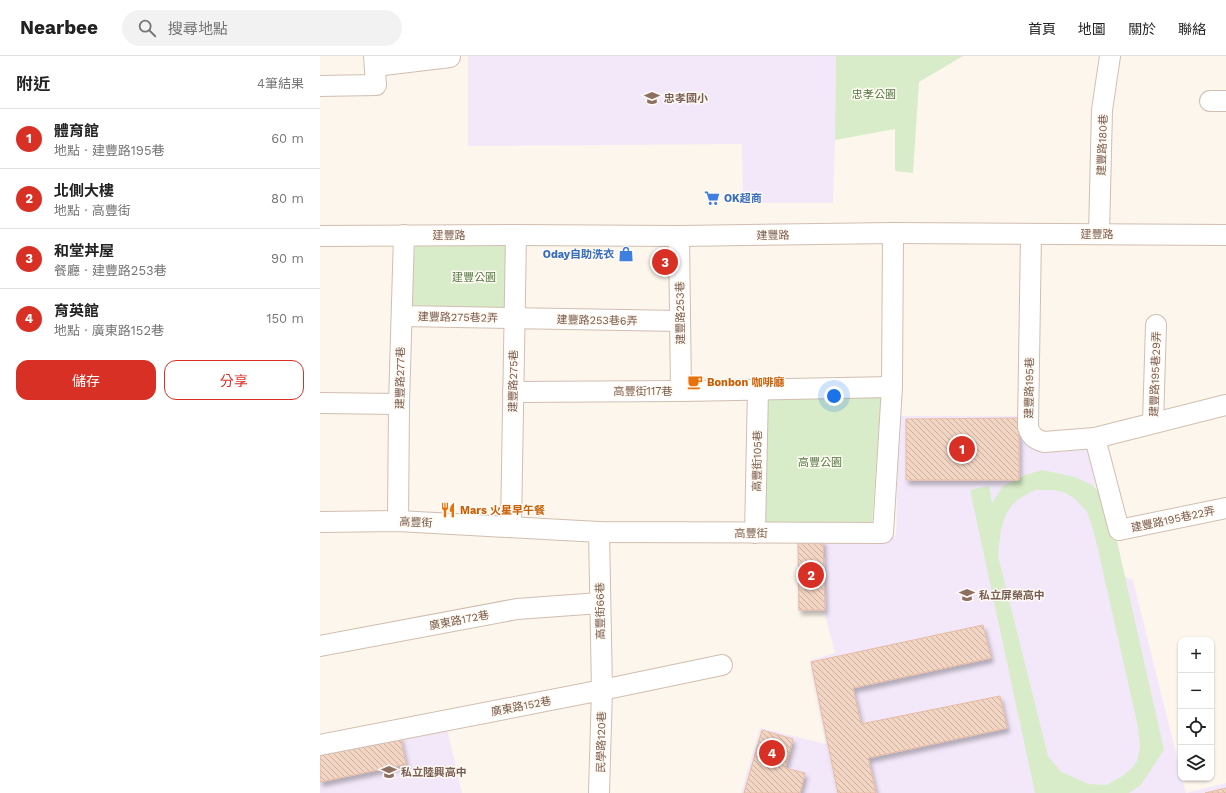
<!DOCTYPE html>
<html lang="zh-TW">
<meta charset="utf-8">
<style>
:root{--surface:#fff;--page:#f2f2f2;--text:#222;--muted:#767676;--line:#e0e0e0;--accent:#d93025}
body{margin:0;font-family:"Work Sans","Noto Sans TC",sans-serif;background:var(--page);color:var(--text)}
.controls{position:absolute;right:12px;bottom:12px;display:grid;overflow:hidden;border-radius:8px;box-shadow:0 1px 3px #0004}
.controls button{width:36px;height:36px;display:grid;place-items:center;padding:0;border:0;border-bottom:1px solid var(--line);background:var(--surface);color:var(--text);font:20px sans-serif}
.you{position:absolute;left:514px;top:340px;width:14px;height:14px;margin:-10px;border:3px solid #fff;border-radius:50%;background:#1a73e8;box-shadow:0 0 0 6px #1a73e833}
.badge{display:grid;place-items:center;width:26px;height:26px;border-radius:50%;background:var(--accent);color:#fff;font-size:13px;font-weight:700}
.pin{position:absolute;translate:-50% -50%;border:2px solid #fff;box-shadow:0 1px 4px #0006}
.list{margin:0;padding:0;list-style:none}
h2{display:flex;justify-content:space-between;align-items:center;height:52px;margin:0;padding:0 16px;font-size:17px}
h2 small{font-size:13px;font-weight:400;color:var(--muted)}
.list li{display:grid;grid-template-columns:26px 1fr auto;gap:12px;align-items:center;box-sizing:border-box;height:60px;padding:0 16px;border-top:1px solid var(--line)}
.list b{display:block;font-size:15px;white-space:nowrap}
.list p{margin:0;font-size:13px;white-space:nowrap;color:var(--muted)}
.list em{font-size:13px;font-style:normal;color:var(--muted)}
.actions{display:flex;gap:8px;padding:12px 16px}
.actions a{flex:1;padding:9px 0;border:1px solid var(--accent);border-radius:12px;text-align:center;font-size:14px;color:var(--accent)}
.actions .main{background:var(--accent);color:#fff}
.icon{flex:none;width:22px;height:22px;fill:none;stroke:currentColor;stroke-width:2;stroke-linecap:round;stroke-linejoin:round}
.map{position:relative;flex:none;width:906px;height:737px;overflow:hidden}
header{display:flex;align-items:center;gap:24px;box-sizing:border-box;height:56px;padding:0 20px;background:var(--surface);border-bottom:1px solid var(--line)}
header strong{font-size:19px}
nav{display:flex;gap:22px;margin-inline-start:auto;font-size:14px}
.search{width:280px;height:36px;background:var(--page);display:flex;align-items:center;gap:10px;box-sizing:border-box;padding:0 14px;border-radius:22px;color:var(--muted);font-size:15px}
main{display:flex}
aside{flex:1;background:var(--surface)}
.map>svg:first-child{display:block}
</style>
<header>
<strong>Nearbee</strong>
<div class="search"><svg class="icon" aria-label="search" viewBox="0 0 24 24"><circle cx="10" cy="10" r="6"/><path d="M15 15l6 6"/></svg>搜尋地點</div>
<nav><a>首頁</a><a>地圖</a><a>關於</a><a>聯絡</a></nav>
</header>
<main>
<aside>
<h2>附近<small>4筆結果</small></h2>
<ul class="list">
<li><span class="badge">1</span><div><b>體育館</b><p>地點 · 建豐路195巷</p></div><em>60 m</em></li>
<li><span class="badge">2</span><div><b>北側大樓</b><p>地點 · 高豐街</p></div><em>80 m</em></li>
<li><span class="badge">3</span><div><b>和堂丼屋</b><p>餐廳 · 建豐路253巷</p></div><em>90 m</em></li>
<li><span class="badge">4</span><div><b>育英館</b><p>地點 · 廣東路152巷</p></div><em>150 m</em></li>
</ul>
<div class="actions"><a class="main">儲存</a><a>分享</a></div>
</aside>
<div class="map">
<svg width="906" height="737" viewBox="0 0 906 737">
<defs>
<pattern id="building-back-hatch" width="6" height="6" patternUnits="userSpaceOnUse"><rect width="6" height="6" fill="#f3d5c3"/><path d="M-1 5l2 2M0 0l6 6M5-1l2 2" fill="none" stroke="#cab0a1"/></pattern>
<filter id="shadow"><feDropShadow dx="2.5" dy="4.5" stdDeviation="2" flood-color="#0004"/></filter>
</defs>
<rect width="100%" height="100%" fill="#fdf6ec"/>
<!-- education -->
<g fill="#f3e8fa">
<path d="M148,0H516L515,84L513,147H423L422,88L148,90Z"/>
<path d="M579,360H703L707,384L766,383L792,516L813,524L861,717V722H862L866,737L906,727V737H421L440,672L506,688L490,604L515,597L504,555H478L477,483H569L576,479Z"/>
<path d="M126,668L142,737H0V695Z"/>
</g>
<!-- park -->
<g fill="#d8ecc9" fill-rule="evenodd">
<path d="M516,0H643L599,26L593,117L575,115V73L515,84Z"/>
<path d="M95,190H185L186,253L90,249Z"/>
<path d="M561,340L552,469H441L447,342Z"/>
<path d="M722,414L755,421L772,429L788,445L844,694L821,729L809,737H715L650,434L669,430L672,447L683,430L705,419ZM715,434H734L746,437L755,443L767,456L774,476L818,671L820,691L817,705L812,712L801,721L786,729L769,728L741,716L728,700L678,500C680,479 681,455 700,442C705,439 710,437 715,434Z"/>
</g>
<!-- building -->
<g fill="url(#building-back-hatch)" stroke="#e6bba3" filter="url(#shadow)">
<path d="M699,362V424H586V363Z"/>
<path d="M478,484H503L505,554H479Z"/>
<path d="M663,569L671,602L533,632L541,668L680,640L687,672L548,702L556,737H518L491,606Z"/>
<path d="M442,674L473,683L465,712L485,717L480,737H424Z"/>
<path d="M80,680L86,708L0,726V697Z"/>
<path d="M906,732V737H885Z"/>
</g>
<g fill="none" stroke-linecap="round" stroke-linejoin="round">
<!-- minor casing -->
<g stroke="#d1beb0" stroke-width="22">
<g id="minor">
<path d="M55,10L130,1"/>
<path d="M0,30L56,29L54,0"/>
<path d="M890,45H906"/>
<path d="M711,178L708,371C711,380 714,383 724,386L775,382L906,349"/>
<path d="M779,178L782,54L790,0"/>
<path d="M0,180L196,179L359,180L573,177L906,179"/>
<path d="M359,180L361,335"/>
<path d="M82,260L360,265"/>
<path d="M193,336L361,335L572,331"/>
<path d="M0,347L79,348"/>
<path d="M833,367L836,269"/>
<path d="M775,382L799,474L906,452"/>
<path d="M78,465L79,348L84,179"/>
<path d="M0,466L78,465L279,476L563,477L572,331L573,177"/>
<path d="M191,471L196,179"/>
<path d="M279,476L282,634L279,737"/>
<path d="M435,477L438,333"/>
<path d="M0,590L197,553L280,547"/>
<path d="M0,689L282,634L402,609"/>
</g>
</g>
<!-- minor -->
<use href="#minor" stroke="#fff" stroke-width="20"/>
</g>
<!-- icons -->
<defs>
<g id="school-bare" transform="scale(1.2)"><path d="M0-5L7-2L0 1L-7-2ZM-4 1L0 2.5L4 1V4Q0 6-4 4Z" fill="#8d6e63" stroke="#fffaf3" stroke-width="2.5" paint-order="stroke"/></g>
<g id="supermarket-bare" transform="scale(1.2)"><path d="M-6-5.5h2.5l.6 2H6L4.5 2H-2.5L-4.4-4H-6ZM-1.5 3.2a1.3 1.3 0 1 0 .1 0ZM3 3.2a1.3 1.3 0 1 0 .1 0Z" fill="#3f7fe0" stroke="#fffaf3" stroke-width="2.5" paint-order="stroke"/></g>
<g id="shop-bare" transform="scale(1.2)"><path d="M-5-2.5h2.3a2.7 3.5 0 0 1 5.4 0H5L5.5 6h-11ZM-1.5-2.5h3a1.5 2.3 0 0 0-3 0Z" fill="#3f7fe0" stroke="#fffaf3" stroke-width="2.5" paint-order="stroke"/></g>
<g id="cafe-bare" transform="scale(1.2)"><path d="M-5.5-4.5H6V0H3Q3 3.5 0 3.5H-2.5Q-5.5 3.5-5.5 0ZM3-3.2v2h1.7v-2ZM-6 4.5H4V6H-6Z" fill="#e8710a" stroke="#fffaf3" stroke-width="2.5" paint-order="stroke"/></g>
<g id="restaurant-bare" transform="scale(1.2)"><path d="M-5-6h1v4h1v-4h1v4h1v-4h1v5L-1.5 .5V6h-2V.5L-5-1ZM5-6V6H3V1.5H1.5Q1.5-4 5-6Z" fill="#e8710a" stroke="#fffaf3" stroke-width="2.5" paint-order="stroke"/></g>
</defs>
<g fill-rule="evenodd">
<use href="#school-bare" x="332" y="42"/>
<use href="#supermarket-bare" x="392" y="142"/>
<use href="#shop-bare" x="306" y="198"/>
<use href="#cafe-bare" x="375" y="326"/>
<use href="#restaurant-bare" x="128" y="454"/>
<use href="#school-bare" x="647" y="539"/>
<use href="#school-bare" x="69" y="716"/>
</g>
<g text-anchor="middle" stroke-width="3" stroke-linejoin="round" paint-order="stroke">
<!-- park labels -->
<g font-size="11" fill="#537a41" stroke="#fffaf3">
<text x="554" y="42">忠孝公園</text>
<text x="154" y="225">建豐公園</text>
<text x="500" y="410">高豐公園</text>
</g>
<!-- education labels -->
<g font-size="11" font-weight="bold" fill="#785e54" stroke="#fffaf3" text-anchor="start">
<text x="344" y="46">忠孝國小</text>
<text x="659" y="543">私立屏榮高中</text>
<text x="81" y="720">私立陸興高中</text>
</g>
<!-- street labels -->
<g font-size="11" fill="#7a5c4d" stroke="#fffaf3">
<text transform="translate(782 89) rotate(-88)" y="4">建豐路180巷</text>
<text x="777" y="182">建豐路</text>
<text x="129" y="183">建豐路</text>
<text transform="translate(453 179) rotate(-1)" y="4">建豐路</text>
<text transform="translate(360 257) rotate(-91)" y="4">建豐路253巷</text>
<text transform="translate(138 261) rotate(1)" y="4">建豐路275巷2弄</text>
<text transform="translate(277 264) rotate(1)" y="4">建豐路253巷6弄</text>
<text transform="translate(835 318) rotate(-88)" y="4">建豐路195巷29弄</text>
<text transform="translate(80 322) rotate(-89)" y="4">建豐路277巷</text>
<text transform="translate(193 325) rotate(-89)" y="4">建豐路275巷</text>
<text transform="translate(709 332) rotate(-89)" y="4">建豐路195巷</text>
<text x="323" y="339">高豐街117巷</text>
<text transform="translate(437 405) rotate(-89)" y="4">高豐街105巷</text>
<text transform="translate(853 463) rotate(-12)" y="4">建豐路195巷22弄</text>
<text transform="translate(96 466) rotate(3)" y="4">高豐街</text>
<text x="431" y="481">高豐街</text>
<text transform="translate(280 555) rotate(-91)" y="4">高豐街66巷</text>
<text transform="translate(139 564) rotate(-11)" y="4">廣東路172巷</text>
<text transform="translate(201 650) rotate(-11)" y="4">廣東路152巷</text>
<text transform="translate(281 686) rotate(-89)" y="4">民學路120巷</text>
</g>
<!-- shop labels -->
<g font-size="11" font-weight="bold" fill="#366cbe" stroke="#fffaf3" text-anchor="start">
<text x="404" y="146">OK超商</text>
<text x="294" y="202" text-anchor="end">Oday自助洗衣</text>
</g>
<!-- food labels -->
<g font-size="11" font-weight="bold" fill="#c56008" stroke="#fffaf3" text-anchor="start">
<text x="387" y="330">Bonbon 咖啡廳</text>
<text x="140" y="458">Mars 火星早午餐</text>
</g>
</g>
</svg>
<div class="controls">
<button>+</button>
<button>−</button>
<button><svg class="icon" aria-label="locate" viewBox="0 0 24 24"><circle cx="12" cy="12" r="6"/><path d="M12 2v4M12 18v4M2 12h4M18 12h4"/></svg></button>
<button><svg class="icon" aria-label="layers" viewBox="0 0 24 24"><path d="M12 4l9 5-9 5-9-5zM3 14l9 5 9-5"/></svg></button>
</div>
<div class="you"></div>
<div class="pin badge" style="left:642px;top:393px">1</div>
<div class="pin badge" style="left:491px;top:519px">2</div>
<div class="pin badge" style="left:345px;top:206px">3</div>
<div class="pin badge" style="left:452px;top:697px">4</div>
</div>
</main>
